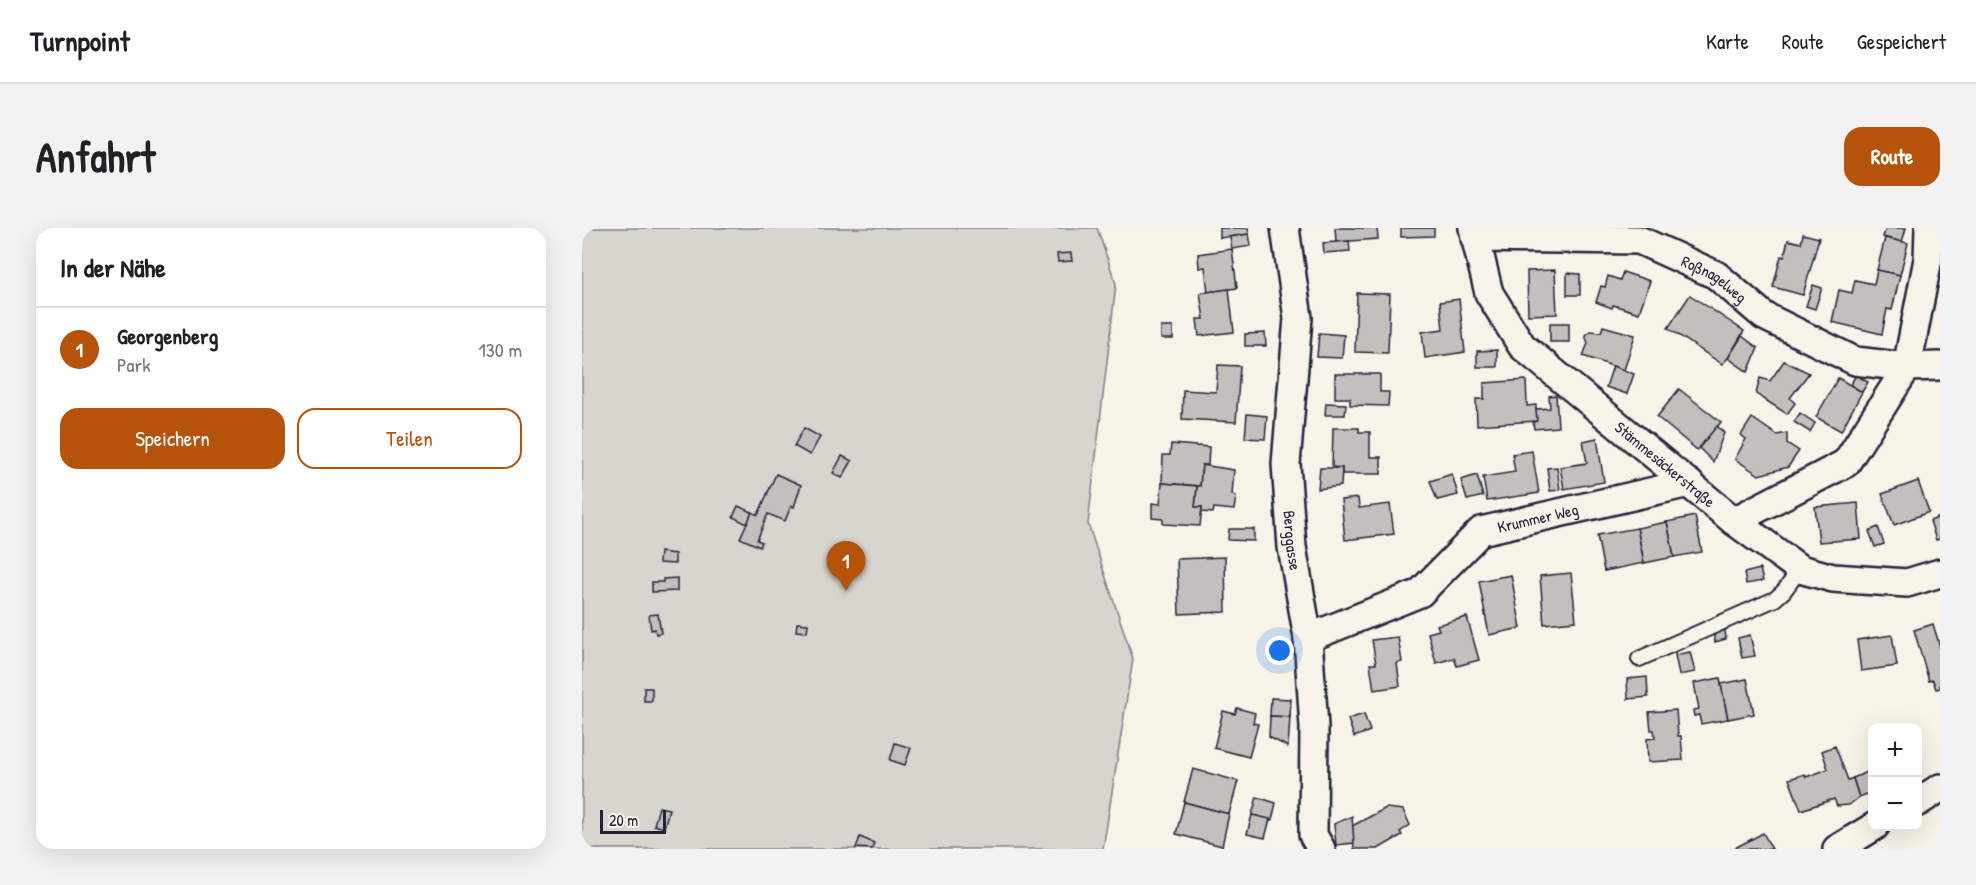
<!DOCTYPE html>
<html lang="de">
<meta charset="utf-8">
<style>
:root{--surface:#fff;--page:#f2f2f2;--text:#202124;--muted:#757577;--line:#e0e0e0;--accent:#b45309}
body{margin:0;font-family:"Patrick Hand",sans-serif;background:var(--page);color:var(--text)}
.controls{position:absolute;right:18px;bottom:18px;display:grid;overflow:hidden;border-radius:12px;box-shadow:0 6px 24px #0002}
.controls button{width:54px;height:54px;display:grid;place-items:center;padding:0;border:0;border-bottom:2px solid var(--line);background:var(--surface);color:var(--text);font:30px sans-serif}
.scale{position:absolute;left:18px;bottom:15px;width:66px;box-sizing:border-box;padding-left:6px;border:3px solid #22223b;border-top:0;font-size:16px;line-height:21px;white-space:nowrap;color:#22223b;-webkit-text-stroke:4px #f7f3e8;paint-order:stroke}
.you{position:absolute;left:698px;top:423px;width:21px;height:21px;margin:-15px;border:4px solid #fff;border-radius:50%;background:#1a73e8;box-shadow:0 0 0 9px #1a73e833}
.badge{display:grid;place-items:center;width:39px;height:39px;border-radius:50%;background:var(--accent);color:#fff;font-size:20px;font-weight:700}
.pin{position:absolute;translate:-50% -50px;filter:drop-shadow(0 2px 3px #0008)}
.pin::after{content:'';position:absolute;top:32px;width:21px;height:18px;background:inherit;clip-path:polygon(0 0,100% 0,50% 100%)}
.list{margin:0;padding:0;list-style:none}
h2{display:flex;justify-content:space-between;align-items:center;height:78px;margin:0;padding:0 24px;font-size:26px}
h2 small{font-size:20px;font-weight:400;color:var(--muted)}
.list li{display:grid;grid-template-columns:39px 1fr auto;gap:18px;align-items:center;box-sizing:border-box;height:84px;padding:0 24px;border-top:2px solid var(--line)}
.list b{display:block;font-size:22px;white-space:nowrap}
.list p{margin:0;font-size:20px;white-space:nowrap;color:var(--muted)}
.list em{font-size:20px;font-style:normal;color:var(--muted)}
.actions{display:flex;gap:12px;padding:18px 24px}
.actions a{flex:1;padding:14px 0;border:2px solid var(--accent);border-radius:18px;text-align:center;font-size:21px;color:var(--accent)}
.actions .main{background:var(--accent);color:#fff}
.map{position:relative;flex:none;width:1358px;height:621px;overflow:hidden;border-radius:18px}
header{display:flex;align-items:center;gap:36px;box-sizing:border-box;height:84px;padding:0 30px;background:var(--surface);border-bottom:2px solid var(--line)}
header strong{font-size:28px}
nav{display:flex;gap:33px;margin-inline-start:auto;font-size:21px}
.intro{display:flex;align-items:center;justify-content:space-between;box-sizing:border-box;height:144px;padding:0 36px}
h1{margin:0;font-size:42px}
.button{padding:15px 27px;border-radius:18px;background:var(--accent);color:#fff;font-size:21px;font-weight:700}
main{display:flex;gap:36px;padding:0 36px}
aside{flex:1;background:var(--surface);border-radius:18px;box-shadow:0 6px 24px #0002}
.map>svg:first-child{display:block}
</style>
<header>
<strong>Turnpoint</strong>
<nav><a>Karte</a><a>Route</a><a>Gespeichert</a></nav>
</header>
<div class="intro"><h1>Anfahrt</h1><a class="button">Route</a></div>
<main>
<aside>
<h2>In der Nähe<small></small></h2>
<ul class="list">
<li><span class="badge">1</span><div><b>Georgenberg</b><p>Park</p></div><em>130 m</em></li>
</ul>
<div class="actions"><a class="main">Speichern</a><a>Teilen</a></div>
</aside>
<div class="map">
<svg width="1358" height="621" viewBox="0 0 1358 621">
<rect width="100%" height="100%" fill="#f7f3e8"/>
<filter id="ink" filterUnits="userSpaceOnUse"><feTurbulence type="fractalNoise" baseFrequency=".0167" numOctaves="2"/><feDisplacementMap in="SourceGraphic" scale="12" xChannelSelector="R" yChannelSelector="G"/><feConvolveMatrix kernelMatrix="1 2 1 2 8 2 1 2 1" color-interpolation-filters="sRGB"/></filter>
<g filter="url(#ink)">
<!-- green -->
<path fill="#d8d5cf" stroke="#7d7c85" stroke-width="1.5" d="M0,0H515L534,56L506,296L551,431L521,621H0Z"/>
<!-- building -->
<g fill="#c2bfbd" stroke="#22223b" stroke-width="1.5">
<path d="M638,0H666L667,6L638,10Z"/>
<path d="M753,0H795L796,11L754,14Z"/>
<path d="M819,0H852V8L819,9Z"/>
<path d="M1304,0H1324L1320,14L1301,9Z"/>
<path d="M667,6L669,18L650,21L648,9Z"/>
<path d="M1221,6L1237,10L1221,67L1191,59L1199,28L1202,29L1206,12L1219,15Z"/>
<path d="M1303,10L1326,15L1318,47L1295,42Z"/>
<path d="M767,13L768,23L742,25L741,15Z"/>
<path d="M650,21L655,60L626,64L623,39L617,40L616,26Z"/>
<path d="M489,25L490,33L476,34L475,26Z"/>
<path d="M973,42L975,86L946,87L945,43Z"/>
<path d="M1295,42L1318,47L1310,82L1305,81L1300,106L1250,94L1257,62L1270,65L1273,52L1292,56Z"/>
<path d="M1041,44L1068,53L1057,85L1031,77L1030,80L1014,74L1019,58L1023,59L1026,48L1038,52Z"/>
<path d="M985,45L998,46V67H985Z"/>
<path d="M1231,57L1240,60L1233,81L1224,78Z"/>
<path d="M647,61L652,104L617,108L615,91H622L618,65Z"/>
<path d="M775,65L808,66L806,125L773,124Z"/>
<path d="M1108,67L1162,103L1146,130L1140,136L1086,100Z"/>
<path d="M877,71L883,124L843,130L840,104L861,101L858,74Z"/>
<rect x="968" y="95" width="19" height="19"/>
<path d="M1021,98L1053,107L1042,142L1001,128L1006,115L1003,107L1008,103L1019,104Z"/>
<rect x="579" y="99" width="12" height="12"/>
<path d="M683,105L684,118H663V106Z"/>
<path d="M737,105L762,107L760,130L735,129Z"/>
<path d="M1160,108L1176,120L1166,144L1146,130Z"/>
<path d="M915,122V139H895V123Z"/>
<path d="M1202,133L1227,145L1208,170L1213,175L1205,186L1174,166L1178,150L1188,153Z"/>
<path d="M636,137L658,138L654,194L600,191L601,162L634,164Z"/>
<path d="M1031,138L1052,146L1045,166L1024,159Z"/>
<path d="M753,146H798V164H807L806,178L768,177V170H753Z"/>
<path d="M1274,147L1286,154L1280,164L1268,157Z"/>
<path d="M1256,150L1280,164L1259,203L1234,189Z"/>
<path d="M944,152L945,178L954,177L955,193L895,197L894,171H902V155Z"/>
<path d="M1097,161L1139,194L1115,222L1075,189Z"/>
<path d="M974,167L976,199L952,201L951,194L955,193L954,181L968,180L967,168Z"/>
<path d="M744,175L764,176L763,187H743Z"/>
<path d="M1218,185L1233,195L1228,204L1212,194Z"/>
<path d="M665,186L685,188L683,211L663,210Z"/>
<path d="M1170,190L1195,207L1205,205V215L1217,223L1206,239L1177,247L1153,231L1164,211L1159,207Z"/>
<path d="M1135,198L1142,205L1131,234L1117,220Z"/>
<path d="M222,200L238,209L228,227L212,218Z"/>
<path d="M751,200H777V204H788V229H799V246H760V240L750,239Z"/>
<path d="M1015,210L1022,254L982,261L978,239L1005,235L1001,213Z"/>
<path d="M589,216L627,219L626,237H620L618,258L580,255L581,227H588Z"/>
<path d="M950,223L957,265L905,273L901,249L933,244L930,226Z"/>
<path d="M260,228L270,233L260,250L251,245Z"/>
<path d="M620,237L652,242L650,267L654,268L652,282L632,280L631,285L619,284L620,279H613L615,258H618Z"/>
<path d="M975,239L978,262L968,263L965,240Z"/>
<path d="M738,240H760L759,258L736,261Z"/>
<path d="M194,246L219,257L212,279L209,278L203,293L186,286L175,312L180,314L178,319L158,310L170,284L176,287Z"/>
<path d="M870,246L876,267L855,272L848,253Z"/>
<path d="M895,247L901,268L885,272L879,252Z"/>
<path d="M1336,253L1347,284L1312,297L1300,266Z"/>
<path d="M580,255L615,258L613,279H620L618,298L581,296V291L570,290V275L578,276Z"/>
<path d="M776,270L777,280L808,276L812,306L763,312L759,272Z"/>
<path d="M1276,275L1279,311L1237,314L1233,279Z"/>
<path d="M156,278L170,284L165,296L151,289Z"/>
<path d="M1113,288L1120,324L1092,329L1085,294Z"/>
<path d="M1358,289V311L1354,312L1348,293Z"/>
<path d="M1085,294L1092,329L1062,335L1055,300Z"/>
<path d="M1296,299L1302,316L1293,319L1287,303Z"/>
<path d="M1055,300L1062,335L1022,343L1015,307Z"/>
<path d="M647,301H672V313L646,312Z"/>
<path d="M78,324L93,326V336L77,335Z"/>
<path d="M643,329L644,384L597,386L595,331Z"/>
<path d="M1178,341L1181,353L1164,356L1162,345Z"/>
<path d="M989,345L994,393L962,396L958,348Z"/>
<path d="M929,347L939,400L907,407L897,353Z"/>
<path d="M95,350V363L70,364V354H81V351Z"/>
<path d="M76,386L79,405L74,406L73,401L69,402L67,387Z"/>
<path d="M885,389L897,432L875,438L872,430L854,435L846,405L857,402L855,397Z"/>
<path d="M215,395L226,396L225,404L214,403Z"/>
<path d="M1351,396L1358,419V460L1354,461L1351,452L1347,453L1332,402Z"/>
<path d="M1143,402L1144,411L1133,414L1131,404Z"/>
<path d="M1168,407L1173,428L1160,430L1156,410Z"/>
<path d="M1310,407L1315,438L1279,443L1275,412Z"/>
<path d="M816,409L820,434L815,435L818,458L792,462L788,436H794L790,412Z"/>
<path d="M1108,424L1113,444L1097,447L1093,427Z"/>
<path d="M1065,449L1066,469L1046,471L1045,451Z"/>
<path d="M1138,450L1146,491L1119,496L1117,487L1112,488L1111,482L1117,481L1112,455Z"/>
<path d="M1165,451L1172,486L1146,491L1139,456Z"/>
<rect x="62" y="460" width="8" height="13"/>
<path d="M689,470L709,471L708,489L688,488Z"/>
<path d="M655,480L673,485L671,495L676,496L667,529L632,520L641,483L653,486Z"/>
<path d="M1094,482L1096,508H1099L1101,532L1066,534L1065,511L1073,510L1072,502H1069L1067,484Z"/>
<path d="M782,486L788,503L772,509L766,491Z"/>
<path d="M688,488L708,489L706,519L687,509Z"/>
<path d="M313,515L329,520L323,537L308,532Z"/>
<path d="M1253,518L1266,552L1271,550L1277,569L1267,577L1255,578L1252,571L1219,582L1207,551L1223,546L1224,549L1246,541L1240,523Z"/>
<path d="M611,541L656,553L647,586L602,574Z"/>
<path d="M1290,542V564L1277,569L1271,550Z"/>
<path d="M675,569L694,575L690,592L670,587Z"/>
<path d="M602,574L647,586L640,618L594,606Z"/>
<path d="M77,579L87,581L82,600L72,597Z"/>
<path d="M804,580L821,582L828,597L818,604L820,607L796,621H772L770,598Z"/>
<path d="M670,587L688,591L683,610L665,606Z"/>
<path d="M770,588L772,615L754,617L752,596Z"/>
<path d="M1181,605L1190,621H1151Z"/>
<path d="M278,609L292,615L290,621L274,620Z"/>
</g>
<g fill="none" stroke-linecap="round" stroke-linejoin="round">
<!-- service casing -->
<g stroke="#22223b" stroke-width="18">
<path id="service" d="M1057,431L1193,371L1202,363L1218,341"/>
</g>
<!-- minor casing -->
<g stroke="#22223b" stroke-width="32">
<g id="minor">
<path id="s1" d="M703,0L716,90L704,236L710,319L726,410L732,499L731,607L739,621"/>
<path id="s2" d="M891,0L907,65L940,118L1152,293L1218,341L1251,350L1325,355L1358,345"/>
<path id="s3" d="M893,10L1057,12L1134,47L1182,88L1273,133L1325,139L1358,138"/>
<path d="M1152,293L1264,235L1325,139L1346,31L1347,0"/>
<path id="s4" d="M726,410L838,365L899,303L1107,255"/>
<path d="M1336,574L1358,560"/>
<path d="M1255,621L1293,598"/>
</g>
</g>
<!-- service -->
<use href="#service" stroke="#f7f3e8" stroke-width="14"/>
<!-- minor -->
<use href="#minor" stroke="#f7f3e8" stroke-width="27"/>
</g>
</g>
<g text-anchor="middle" stroke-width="5" stroke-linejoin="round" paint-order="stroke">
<!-- street labels -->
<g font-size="16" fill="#22223b" stroke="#f7f3e8">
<text dy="6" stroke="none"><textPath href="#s3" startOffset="249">Roßnagelweg</textPath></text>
<text dy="6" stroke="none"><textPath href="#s2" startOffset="315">Stämmesäckerstraße</textPath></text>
<text dy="6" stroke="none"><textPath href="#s4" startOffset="266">Krummer Weg</textPath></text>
<text dy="6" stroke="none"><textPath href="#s1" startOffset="314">Berggasse</textPath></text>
</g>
</g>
</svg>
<div class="controls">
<button>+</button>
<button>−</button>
</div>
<div class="scale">20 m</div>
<div class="you"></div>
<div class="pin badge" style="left:264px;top:363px">1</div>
</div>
</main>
